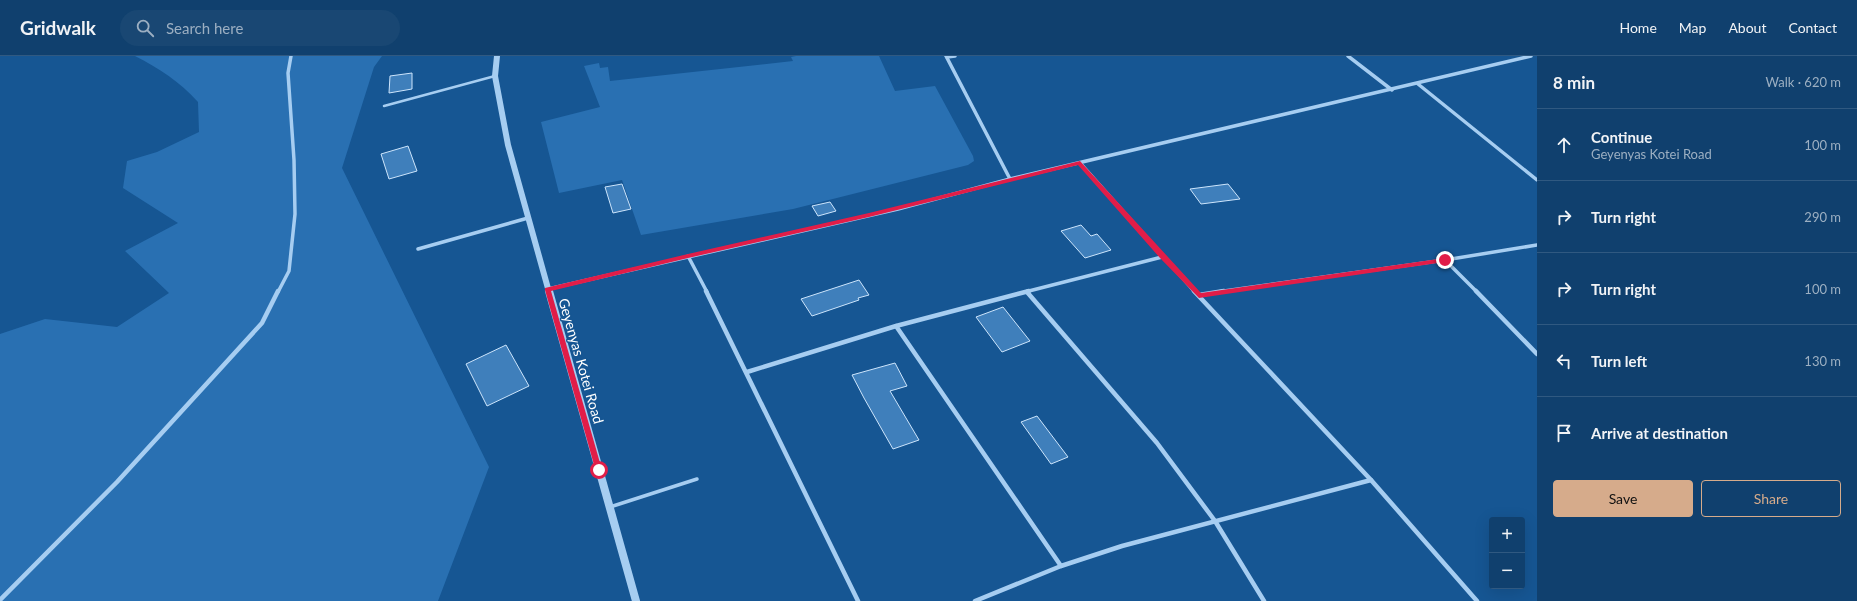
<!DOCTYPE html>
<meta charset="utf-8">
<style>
:root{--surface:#10406e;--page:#194773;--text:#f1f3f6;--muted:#9cafc2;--line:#305981;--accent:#d6ab8b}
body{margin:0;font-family:Lato,sans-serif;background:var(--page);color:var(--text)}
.controls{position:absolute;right:12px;bottom:12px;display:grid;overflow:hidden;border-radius:4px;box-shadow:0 4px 16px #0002}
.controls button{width:36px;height:36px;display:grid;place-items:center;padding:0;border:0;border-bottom:1px solid var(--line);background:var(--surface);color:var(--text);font:20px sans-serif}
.stop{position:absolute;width:12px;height:12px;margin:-9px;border:3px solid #e11d48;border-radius:50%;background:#fff}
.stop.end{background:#e11d48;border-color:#fff;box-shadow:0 1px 4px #0008}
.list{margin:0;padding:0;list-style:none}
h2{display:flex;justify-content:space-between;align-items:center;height:52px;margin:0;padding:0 16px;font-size:17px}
h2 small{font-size:13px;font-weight:400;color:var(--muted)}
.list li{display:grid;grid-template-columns:26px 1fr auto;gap:12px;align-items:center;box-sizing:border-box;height:72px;padding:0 16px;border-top:1px solid var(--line)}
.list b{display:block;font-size:15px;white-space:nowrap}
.list p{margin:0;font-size:13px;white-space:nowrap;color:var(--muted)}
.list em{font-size:13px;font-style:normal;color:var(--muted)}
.actions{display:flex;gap:8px;padding:12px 16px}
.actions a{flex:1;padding:9px 0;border:1px solid var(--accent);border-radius:4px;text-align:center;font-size:14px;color:var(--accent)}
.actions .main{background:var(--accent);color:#111}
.icon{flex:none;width:22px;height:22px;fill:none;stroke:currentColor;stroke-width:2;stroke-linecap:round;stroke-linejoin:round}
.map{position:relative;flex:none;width:1537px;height:545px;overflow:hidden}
header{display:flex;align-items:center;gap:24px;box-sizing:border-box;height:56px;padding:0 20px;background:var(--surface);border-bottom:1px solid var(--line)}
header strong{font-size:19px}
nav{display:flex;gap:22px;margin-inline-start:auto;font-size:14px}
.search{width:280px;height:36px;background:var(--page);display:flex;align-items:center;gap:10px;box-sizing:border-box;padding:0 14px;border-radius:22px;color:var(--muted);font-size:15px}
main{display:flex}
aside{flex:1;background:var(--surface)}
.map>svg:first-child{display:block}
</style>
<header>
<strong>Gridwalk</strong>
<div class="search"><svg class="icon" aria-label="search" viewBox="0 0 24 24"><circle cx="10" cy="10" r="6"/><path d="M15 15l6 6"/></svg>Search here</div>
<nav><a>Home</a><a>Map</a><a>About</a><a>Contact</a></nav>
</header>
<main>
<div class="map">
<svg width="1537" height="545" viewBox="0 0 1537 545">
<rect width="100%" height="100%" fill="#165693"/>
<!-- green -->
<g fill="#2970b2">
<path d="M135,0H382L374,11L342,112L489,411L438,545H0V278L45,263L117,271L169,237L125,195L178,167L123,132L127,105L157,96L199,76L198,46C179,25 160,13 135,0Z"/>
<path d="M796,0H879L895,35L935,30L973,100L974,105L968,109L793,153L641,179L622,124L559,137L541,66L600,51L584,10L599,7L600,12L608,11L610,25L793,5L791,1Z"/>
</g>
<!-- building -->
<g fill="#3f7fbb" stroke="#cde5fc">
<path d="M412,17V33L389,37L390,20Z"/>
<path d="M408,90L417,115L389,123L381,98Z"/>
<path d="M622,128L631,153L613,157L605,131Z"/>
<path d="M1228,128L1240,143L1201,148L1190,133Z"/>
<path d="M830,146L836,155L818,160L812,150Z"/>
<path d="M1081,169L1091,180L1097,178L1111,194L1085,202L1061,175Z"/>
<path d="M859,224L869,239L858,242L859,244L812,260L801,243Z"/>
<path d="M1003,251L1030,285L1002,296L976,261Z"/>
<path d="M506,289L529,330L487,350L466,308Z"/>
<path d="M895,307L907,330L890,335L919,384L893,393L864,342L852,319Z"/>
<path d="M1037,360L1068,401L1051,408L1021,366Z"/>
</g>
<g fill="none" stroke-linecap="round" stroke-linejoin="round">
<!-- service-far1 -->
<path stroke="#a6cdf1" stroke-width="2.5" d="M384,50L495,20"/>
<!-- service -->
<path stroke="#a6cdf1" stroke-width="3.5" d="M610,451L697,423"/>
<!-- minor-far1 -->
<g stroke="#a6cdf1" stroke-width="3.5">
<path d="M946,0L1010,123"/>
<path d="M1348,0L1392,34"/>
<path d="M947,1L955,0"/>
<path d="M1418,28L1537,124"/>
<path d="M1080,107L1195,236"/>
<path d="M418,193L528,162"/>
<path d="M688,200L707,236"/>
<path d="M1445,204L1477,236"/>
<path d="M548,233L898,153L1010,123L1531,0"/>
<path d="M278,236L289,215L295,158L294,104L288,17L291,0"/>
<path d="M1025,236L1162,201"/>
<path d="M1217,236L1445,204L1537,189"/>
</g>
<!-- minor -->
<g stroke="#a6cdf1" stroke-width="4.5">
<path d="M706,235L858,545"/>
<path d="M1194,235L1371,424L1477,545"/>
<path d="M1476,235L1537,298"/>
<path d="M1027,236L1157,387L1215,465L1264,545"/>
<path d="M1199,239L1224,235"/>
<path d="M896,270L1061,510"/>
<path d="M747,316L896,270L1029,235"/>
<path d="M0,544L117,426L262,267L278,235"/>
<path d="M975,545L1061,510L1122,490L1371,424"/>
</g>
<!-- tertiary-far1 -->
<path stroke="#a6cdf1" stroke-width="6" d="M497,0L495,20L508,89L549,236"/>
<!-- tertiary -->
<path stroke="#a6cdf1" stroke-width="8" d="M549,235L636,545"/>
</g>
<!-- route -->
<path fill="#e11d48" d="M1080,105L1201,237L1445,202L1448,204L1445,206L1199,242L1160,202L1078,109L869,161L688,202L551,235L602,414L601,416H596L545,234V232L688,198L869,157Z"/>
<g text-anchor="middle" stroke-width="3" stroke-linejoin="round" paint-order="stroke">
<!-- street labels -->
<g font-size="14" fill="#fff" stroke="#165693">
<text transform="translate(581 305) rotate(74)" y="5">Geyenyas Kotei Road</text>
</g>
</g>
</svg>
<div class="controls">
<button>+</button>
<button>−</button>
</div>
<div class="stop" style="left:599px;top:414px"></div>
<div class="stop end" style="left:1445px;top:204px"></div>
</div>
<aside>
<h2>8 min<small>Walk · 620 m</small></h2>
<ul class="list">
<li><svg class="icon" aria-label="ahead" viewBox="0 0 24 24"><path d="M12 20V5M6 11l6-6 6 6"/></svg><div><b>Continue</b><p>Geyenyas Kotei Road</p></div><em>100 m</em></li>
<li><svg class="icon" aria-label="right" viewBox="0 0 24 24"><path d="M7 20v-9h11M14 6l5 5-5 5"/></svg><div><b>Turn right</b></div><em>290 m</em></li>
<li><svg class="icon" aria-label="right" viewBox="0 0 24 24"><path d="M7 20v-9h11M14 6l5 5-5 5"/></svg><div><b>Turn right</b></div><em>100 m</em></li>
<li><svg class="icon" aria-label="left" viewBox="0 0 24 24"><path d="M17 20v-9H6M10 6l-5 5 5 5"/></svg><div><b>Turn left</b></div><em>130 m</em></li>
<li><svg class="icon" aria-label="arrive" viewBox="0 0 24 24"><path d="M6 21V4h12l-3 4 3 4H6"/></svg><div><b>Arrive at destination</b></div></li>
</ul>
<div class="actions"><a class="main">Save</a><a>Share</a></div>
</aside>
</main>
